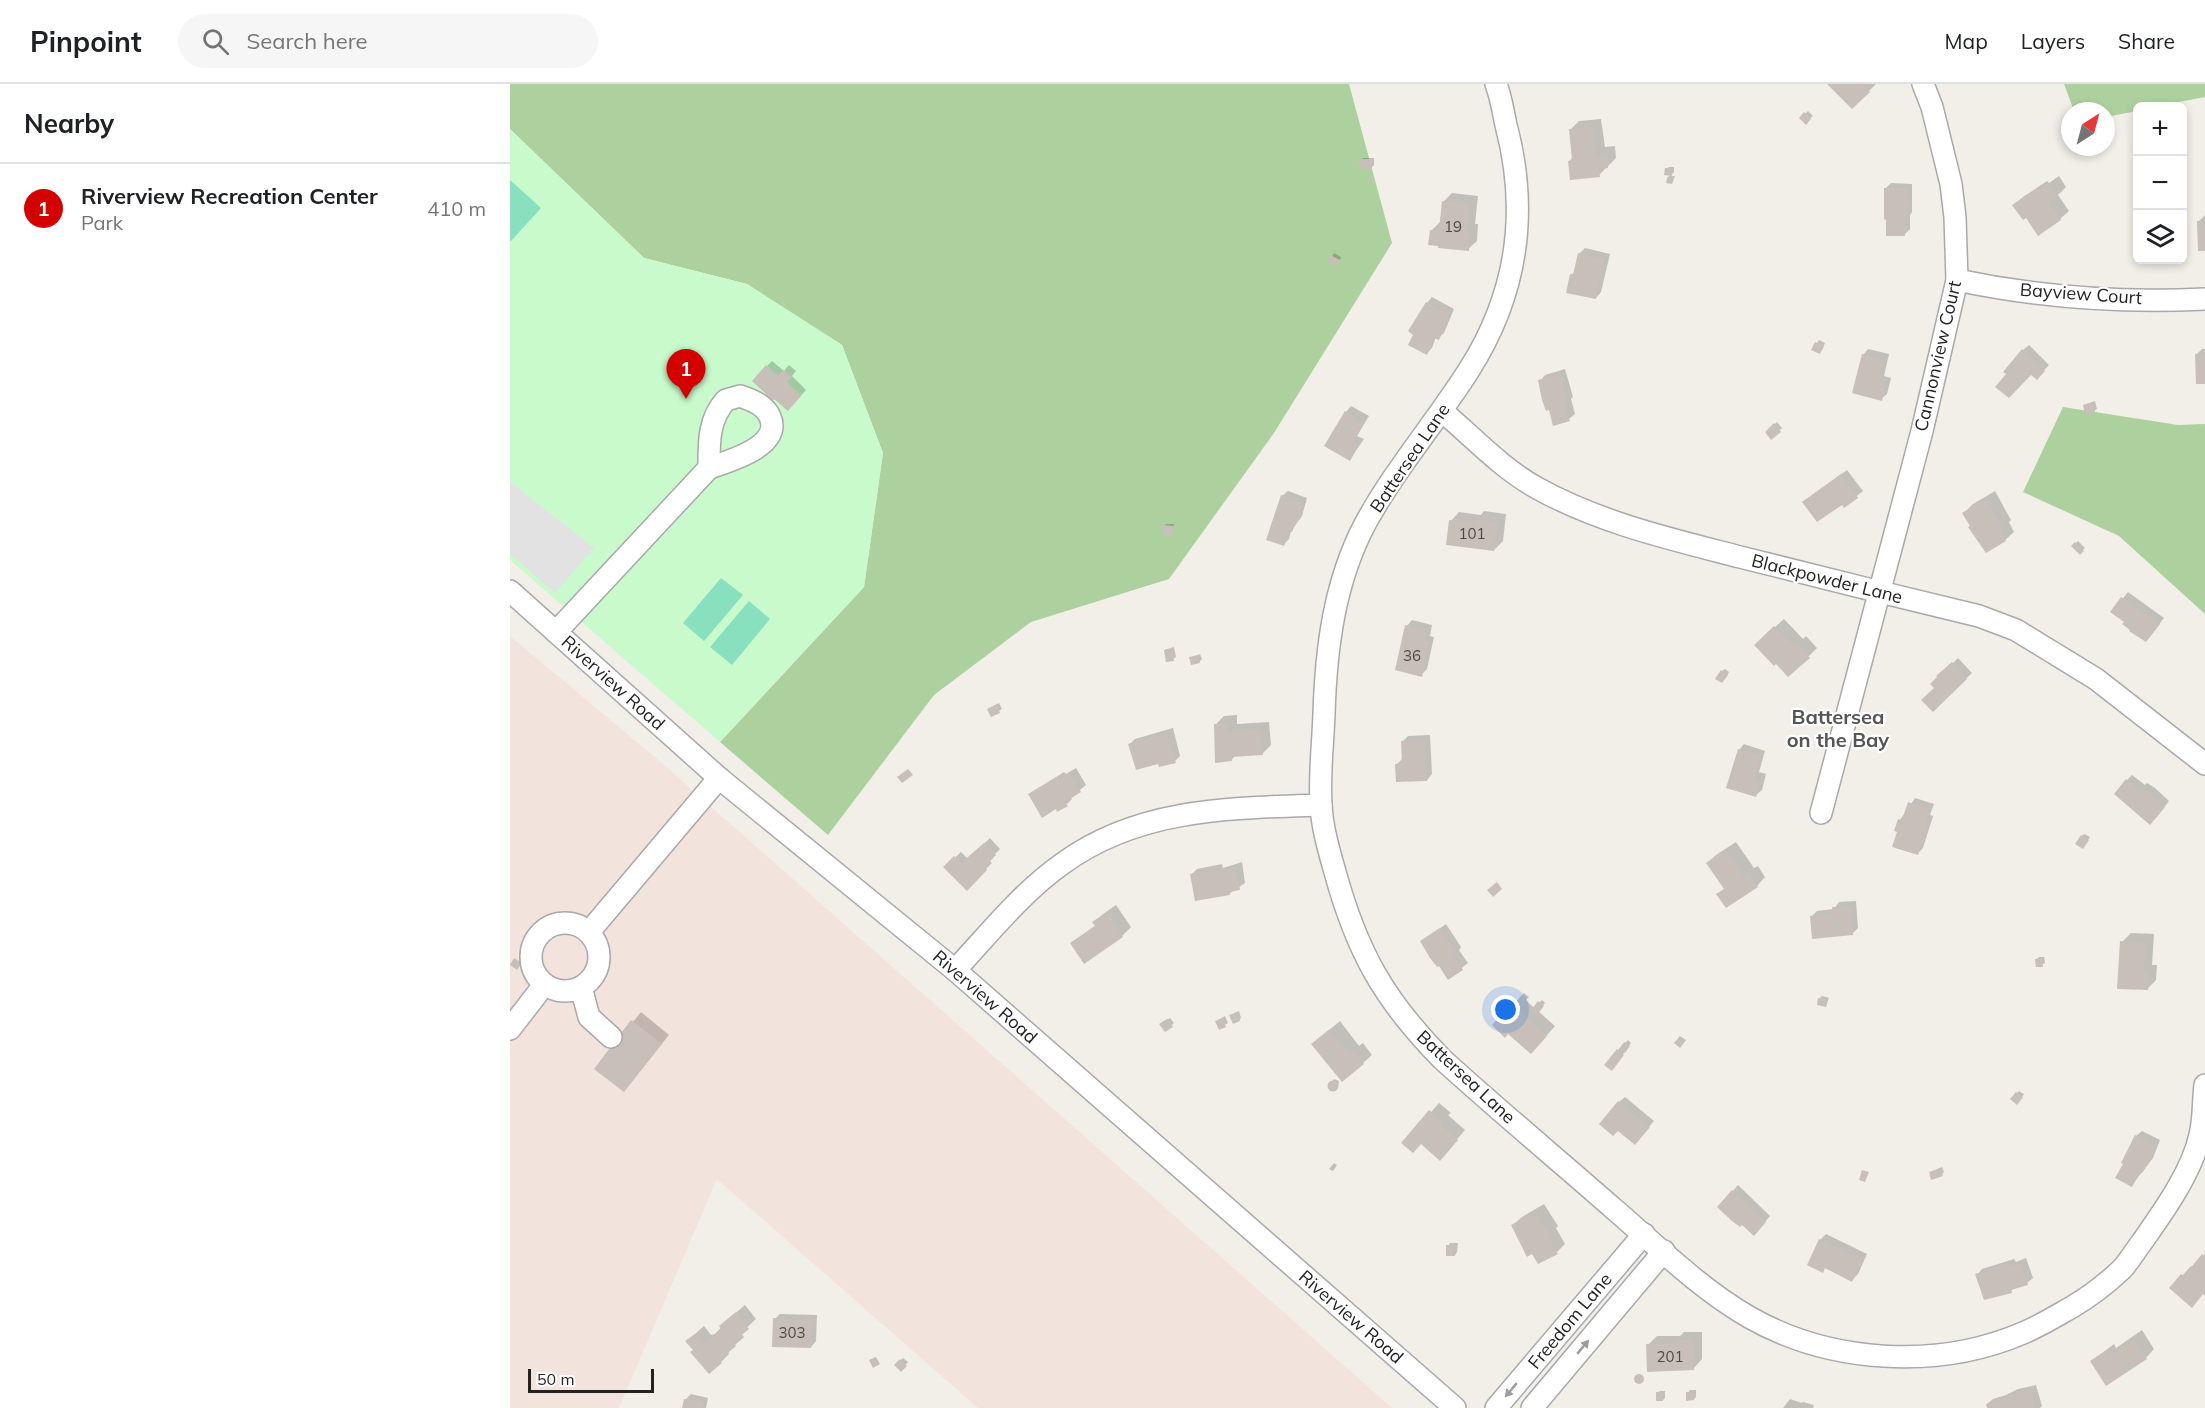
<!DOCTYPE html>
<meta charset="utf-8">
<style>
:root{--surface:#fff;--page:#f6f6f6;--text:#202124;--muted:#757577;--line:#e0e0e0;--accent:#d40000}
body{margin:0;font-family:Mulish,sans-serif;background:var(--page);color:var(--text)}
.controls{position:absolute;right:18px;top:18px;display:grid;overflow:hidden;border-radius:9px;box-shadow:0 3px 9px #0003}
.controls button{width:54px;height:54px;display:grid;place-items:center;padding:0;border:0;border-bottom:2px solid var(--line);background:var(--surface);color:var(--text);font:30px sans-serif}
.compass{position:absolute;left:1551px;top:18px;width:54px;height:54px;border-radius:50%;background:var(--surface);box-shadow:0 3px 9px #0003;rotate:36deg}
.scale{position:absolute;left:18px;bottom:15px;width:126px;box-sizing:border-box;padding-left:6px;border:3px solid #222;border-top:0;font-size:16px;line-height:21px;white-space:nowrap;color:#222;-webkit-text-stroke:4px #fff;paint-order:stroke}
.you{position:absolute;left:996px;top:926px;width:21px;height:21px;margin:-15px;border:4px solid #fff;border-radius:50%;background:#1a73e8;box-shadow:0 0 0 9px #1a73e833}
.badge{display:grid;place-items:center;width:39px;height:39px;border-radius:50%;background:var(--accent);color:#fff;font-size:20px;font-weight:700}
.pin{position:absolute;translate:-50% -50px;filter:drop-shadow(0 2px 3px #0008)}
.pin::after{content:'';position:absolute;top:32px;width:21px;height:18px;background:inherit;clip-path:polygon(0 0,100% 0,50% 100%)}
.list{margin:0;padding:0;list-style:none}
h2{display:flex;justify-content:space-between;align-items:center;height:78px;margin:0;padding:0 24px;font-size:26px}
h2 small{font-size:20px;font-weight:400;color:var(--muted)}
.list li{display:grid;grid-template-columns:39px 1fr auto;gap:18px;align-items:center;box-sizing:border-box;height:90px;padding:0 24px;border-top:2px solid var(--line)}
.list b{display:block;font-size:22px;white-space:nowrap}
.list p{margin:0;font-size:20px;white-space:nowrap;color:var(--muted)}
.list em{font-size:20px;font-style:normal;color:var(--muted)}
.icon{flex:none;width:33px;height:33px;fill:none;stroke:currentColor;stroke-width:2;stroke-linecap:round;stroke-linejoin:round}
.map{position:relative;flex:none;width:1695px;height:1324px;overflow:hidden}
header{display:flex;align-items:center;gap:36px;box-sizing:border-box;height:84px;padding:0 30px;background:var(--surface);border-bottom:2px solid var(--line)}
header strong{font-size:28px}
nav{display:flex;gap:33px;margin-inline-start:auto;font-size:21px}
.search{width:420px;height:54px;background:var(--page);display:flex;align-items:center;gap:15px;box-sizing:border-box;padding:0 21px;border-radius:33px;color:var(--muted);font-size:22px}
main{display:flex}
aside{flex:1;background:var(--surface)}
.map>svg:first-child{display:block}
</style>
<header>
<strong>Pinpoint</strong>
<div class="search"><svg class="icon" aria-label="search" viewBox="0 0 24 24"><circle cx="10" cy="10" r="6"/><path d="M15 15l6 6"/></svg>Search here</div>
<nav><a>Map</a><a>Layers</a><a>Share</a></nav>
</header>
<main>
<aside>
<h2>Nearby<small></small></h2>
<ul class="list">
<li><span class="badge">1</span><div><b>Riverview Recreation Center</b><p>Park</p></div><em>410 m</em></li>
</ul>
</aside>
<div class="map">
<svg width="1695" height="1324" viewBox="0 0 1695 1324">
<rect width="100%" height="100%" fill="#f2efe9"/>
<!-- military -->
<path fill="#f3e3dd" d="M0,552L147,675L882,1324H468L207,1095L109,1324H0Z"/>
<!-- forest -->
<g fill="#add19e">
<path d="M0,0H839L882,159L764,349L659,495L521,538L424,611L318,751L210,658L354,503L373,369L332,261L237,200L134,174L0,45Z"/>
<path d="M1554,0H1695V13L1648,22H1628L1627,27L1596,33V27H1564Z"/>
<path d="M1553,323L1668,341L1695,340V530L1609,452L1513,408Z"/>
</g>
<!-- park -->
<path fill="#c8facc" d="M0,45L134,174L237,200L332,261L373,369L354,503L210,658L0,476Z"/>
<!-- pitch -->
<g fill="#88e0be">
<path d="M0,96L31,124L0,158Z"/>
<path d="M211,494L233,511L194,557L173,539Z"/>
<path d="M239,517L260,535L222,581L200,563Z"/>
</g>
<!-- parking -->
<path fill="#e2e2e2" d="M0,398L84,464L45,509L0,470Z"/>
<!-- shadow -->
<g fill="#0003">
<path d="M1319,0H1366L1359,7Z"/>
<path d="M1298,27L1303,32L1296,38L1291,34Z"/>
<path d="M1091,35L1095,63L1105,62L1106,74L1089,91L1059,78L1063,73L1060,46L1069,37Z"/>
<path d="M853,74H864V81L861,84L851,76Z"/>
<path d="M1159,83H1164V88L1160,92H1165L1162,100L1156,99L1157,94L1161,90L1156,85Z"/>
<path d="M1549,92L1556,103L1548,111L1559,127L1550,135L1529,150L1516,132L1504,121L1513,113L1537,97L1539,99Z"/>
<path d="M1381,99L1402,100V128L1400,131V145L1394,151L1375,105Z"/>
<path d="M942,109L968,112L965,140H968L967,157L958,165L921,147L930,138L933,118Z"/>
<path d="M1695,131V165L1688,138Z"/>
<path d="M1075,164L1100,170L1091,208L1086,214L1061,191L1066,187L1069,170Z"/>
<path d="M824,169L831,173L827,181L819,177Z"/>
<path d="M922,213L944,225L934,249L928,254L926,253L922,264L917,269V219Z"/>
<path d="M1309,256L1315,259L1312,266L1307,259Z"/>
<path d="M1519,261L1539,281L1527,294L1521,289L1513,266Z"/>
<path d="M1358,265L1379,270L1374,292L1381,294L1377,310L1371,315L1353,271Z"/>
<path d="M1692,265H1695V299L1687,270Z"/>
<path d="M262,277L274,287L279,281L286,287L282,292L296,306L283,320L257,282Z"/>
<path d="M1055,285L1063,313L1061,315L1065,330L1059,335L1030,297L1035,291Z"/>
<path d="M1585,317L1587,325L1584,327L1574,321Z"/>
<path d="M841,322L859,332L847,352L854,355L840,375L836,328Z"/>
<path d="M1267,338L1272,344L1261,354L1257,348Z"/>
<path d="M1337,386L1353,407L1334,422L1332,418L1300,413Z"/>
<path d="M778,407L797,414L792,432L781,447L779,455L773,461L772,412Z"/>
<path d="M1485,407L1501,436L1499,438L1504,448L1495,456L1462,442L1454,429L1463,420Z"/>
<path d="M974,427L996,430L993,457L984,466L941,437L949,428L971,431Z"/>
<path d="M656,440H664L661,449L654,442Z"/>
<path d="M1568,457L1575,464L1570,469L1563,462Z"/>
<path d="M1618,508L1654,534L1641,551L1616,538L1602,528Z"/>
<path d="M1274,535L1293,555L1296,552L1307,564L1299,572L1266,578L1255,552Z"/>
<path d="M902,536L922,541L920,552L924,553L917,585L911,591L897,542Z"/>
<path d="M664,563L666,573L663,575L655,566Z"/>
<path d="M690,570L692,575L689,578L681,574Z"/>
<path d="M1448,574L1462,589L1423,625L1426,604L1422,600Z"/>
<path d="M1215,585L1219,588L1215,595L1212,587Z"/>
<path d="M489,619L492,625L481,631L479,625Z"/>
<path d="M727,631V640L759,638L761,661L752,670L726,671L721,676L705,641L714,632Z"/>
<path d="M663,644L670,672L665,677L649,678L620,660L625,655Z"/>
<path d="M920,651L922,690L917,696L887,680L893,674V657L898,652Z"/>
<path d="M1234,660L1255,667L1249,688L1256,690L1252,706L1246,711L1229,666Z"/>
<path d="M566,684L576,701L561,713L562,715L557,720L520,710L554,688L556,690Z"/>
<path d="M1622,691L1635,701L1637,699L1645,704L1659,717L1646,734L1617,696Z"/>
<path d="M1405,714L1424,720L1420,731L1423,732L1413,764L1408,769L1389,747L1390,736Z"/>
<path d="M1574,750L1580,753L1575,761L1572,752Z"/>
<path d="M480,754L490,765L479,776L482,779L457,804L435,783L451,768L458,775Z"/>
<path d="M1226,758L1244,784L1248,782L1255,793L1247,802L1208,810L1215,804L1198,779L1206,771Z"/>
<path d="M732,778L735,799L719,810L681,791L687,785L712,780L713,784Z"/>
<path d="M1346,817L1348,844L1342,850L1302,832L1307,827L1324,825L1329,818Z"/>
<path d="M606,821L621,843L612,852L562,859L586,841L584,838L593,830Z"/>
<path d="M936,840L951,863L949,866L958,879L939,894L912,857Z"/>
<path d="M1621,849L1644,850L1642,881H1647L1646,896L1637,905L1612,858Z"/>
<path d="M1529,873H1534L1535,879L1532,881L1527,875Z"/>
<path d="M1014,909L1019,913L1016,916L1024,924L1032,916L1035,919L1028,927L1045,942L1030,959L984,941Z"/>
<path d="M1312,912L1319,914L1316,921L1310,914Z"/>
<path d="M729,927L731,934L729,936L721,931Z"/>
<path d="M131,928L159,951L114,1006L86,984Z"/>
<path d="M715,932L718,939L710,944L707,937Z"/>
<path d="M660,934L664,939L662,941L653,938Z"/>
<path d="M830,937L849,962L853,959L862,971L853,979L812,952Z"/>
<path d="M1118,956L1121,959L1104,982L1108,966Z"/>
<path d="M824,995L829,997L828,1003L823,1006L819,1003Z"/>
<path d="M1509,1007L1514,1010L1507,1019L1502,1015Z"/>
<path d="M1115,1013L1144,1037L1130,1053L1109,1018Z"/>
<path d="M929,1019L941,1029L938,1031L955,1046L938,1066L912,1059H894Z"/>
<path d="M1632,1047L1650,1056L1643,1074L1622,1101L1626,1052Z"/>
<path d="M824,1079L827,1081L823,1087L819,1085Z"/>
<path d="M1432,1083L1434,1088L1432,1090L1420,1089Z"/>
<path d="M1228,1101L1260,1132L1249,1145L1209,1123Z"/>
<path d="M1034,1120L1048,1142L1046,1144L1055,1160L1047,1168L1003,1141L1012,1133Z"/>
<path d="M1316,1150L1357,1170L1348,1190L1342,1196L1316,1183L1313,1187L1310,1156Z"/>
<path d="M940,1159H948L947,1168L945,1171L938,1162Z"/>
<path d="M1695,1169V1208L1661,1204L1681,1182L1683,1184Z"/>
<path d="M1516,1174L1523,1194L1517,1199L1505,1203L1501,1207L1467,1191L1472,1185L1504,1175L1506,1178Z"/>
<path d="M235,1221L246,1235L231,1249L234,1253L218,1267L219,1270L211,1278L184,1266L177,1257L194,1242L201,1251L205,1250L220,1234Z"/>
<path d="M270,1230L307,1231L306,1257L301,1263L265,1235Z"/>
<path d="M1632,1246L1644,1265L1636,1274L1582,1277L1604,1260L1606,1264Z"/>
<path d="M1174,1248H1192V1275L1184,1284L1138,1261L1147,1252H1170Z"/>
<path d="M393,1274L398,1278L391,1286L386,1281Z"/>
<path d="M1127,1292L1133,1295L1130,1298L1126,1296Z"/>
<path d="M1526,1301L1532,1322L1530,1324H1478L1477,1320L1483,1315L1496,1311L1508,1305Z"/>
<path d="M1180,1306H1186V1313L1184,1315L1178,1309Z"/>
<path d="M1150,1307H1155V1314L1153,1316L1147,1309Z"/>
<path d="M181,1310L198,1314L196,1324H174L175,1316Z"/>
<path d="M1280,1315L1292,1319L1293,1318L1304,1321L1303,1324H1273Z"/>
</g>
<!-- building -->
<g fill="#c7bfb8">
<path d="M1317,0H1352L1360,8L1342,25Z"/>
<path d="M1294,28L1301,35L1296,41L1289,34Z"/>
<path d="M1083,43L1087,71L1097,70L1098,84L1089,85L1090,93L1060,96L1058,77L1062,76L1059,45Z"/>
<rect x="849" y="75" width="13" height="10"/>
<path d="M1155,84L1163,85L1162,92L1154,91Z"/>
<path d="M1539,100L1548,113L1539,119L1551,136L1528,152L1516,134L1513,136L1502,121L1528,104L1529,107Z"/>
<path d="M1374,104H1397L1399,124L1397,135H1395V152H1376V136L1374,135Z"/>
<path d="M932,117L960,120L959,139H958L957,148H960L959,167L928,164V162L918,161L920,146L929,147Z"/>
<path d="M1687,137H1695V167H1688Z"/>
<path d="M1068,169L1095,175L1086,215L1056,209L1060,190L1063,191Z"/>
<path d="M820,171L830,176L827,182L817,177Z"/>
<path d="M916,218L940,231L929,256L924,254L917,271L898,261L903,251L898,247Z"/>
<path d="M1305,258L1314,262L1310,270L1301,266Z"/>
<path d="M1512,265L1535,287L1527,296L1521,291L1499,314L1485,303L1496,290L1493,288Z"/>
<path d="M1695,269V300H1686L1685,270Z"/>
<path d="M1352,270L1375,276L1369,297L1376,299L1372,317L1342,309Z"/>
<path d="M256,281L268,292L273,286L282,293L277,298L291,312L278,327L264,315L260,320L253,314L256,310L242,297Z"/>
<path d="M1050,290L1058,320L1055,321L1060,337L1043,342L1039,326L1036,327L1032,316L1028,296Z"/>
<path d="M1583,318L1585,328L1575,331L1573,321Z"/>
<path d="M835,327L854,338L843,358L849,361L840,377L814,362Z"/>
<path d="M1264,339L1271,348L1261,356L1255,348Z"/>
<path d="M1331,390L1348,414L1334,424L1332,421L1307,438L1292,418Z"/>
<path d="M771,411L793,419L787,439L786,438L782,448L779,447L774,462L756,456Z"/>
<path d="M1476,415L1494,445L1491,447L1496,457L1476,469L1458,443L1460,442L1452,429Z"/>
<path d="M964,435L988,438L984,467L936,461L939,436L964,439Z"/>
<path d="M653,441L663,442L662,451L652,450Z"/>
<path d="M1565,458L1574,467L1570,471L1561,462Z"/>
<path d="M1611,513L1650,540L1636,558L1619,547L1620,546L1612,540L1614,538L1600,528Z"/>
<path d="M895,541L918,546L915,557L919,558L912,593L885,586Z"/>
<path d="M1264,542L1284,562L1287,559L1300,574L1278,593L1266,580L1264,582L1244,561Z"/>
<path d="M662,564L664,577L656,578L654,566Z"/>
<path d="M688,571L690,579L681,581L679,573Z"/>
<path d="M1442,578L1457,595L1423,628L1411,616L1424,604L1420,600L1427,593L1426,592Z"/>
<path d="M1211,586L1218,591L1212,599L1205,595Z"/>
<path d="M487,620L490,629L481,633L477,625Z"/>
<path d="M718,639L719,648L751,646L753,671L721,673L722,677L705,679L704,640Z"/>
<path d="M657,649L666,679L649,683L648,680L626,686L618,660Z"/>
<path d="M915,656L917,697L886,698L885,680L892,679L891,657Z"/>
<path d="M1228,665L1251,672L1245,694L1251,696L1246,713L1216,704Z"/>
<path d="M398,685L403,691L392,699L387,693Z"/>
<path d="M560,689L571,708L555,718L558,722L547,728L546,725L532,734L518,710L548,692L550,695Z"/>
<path d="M1616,695L1629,706L1631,704L1640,709L1655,723L1640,741L1604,710Z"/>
<path d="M1398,718L1419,725L1415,736L1419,738L1408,771L1382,763L1387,748L1384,747L1388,735L1392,736Z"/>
<path d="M1571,751L1579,756L1573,765L1565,760Z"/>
<path d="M474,759L486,771L475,783L477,786L457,807L433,783L444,772L451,779Z"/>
<path d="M1216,765L1234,792L1239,789L1248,803L1216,824L1206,810L1214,805L1196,779Z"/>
<path d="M726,783L730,806L719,808L720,811L685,817L680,790L707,784L708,789L715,788L714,785Z"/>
<path d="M987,798L992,805L983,813L977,806Z"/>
<path d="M1341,822L1343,851L1302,855L1300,832L1323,830L1322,823Z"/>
<path d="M597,828L613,853L574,880L560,859L585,842L582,838Z"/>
<path d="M930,844L947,870L944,872L953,886L938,896L929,882L927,883L920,874L910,857Z"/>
<path d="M1610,857L1636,859L1634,889H1639L1638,906L1607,905Z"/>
<path d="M4,874L12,879L7,886L0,881Z"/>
<path d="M1532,874L1533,883H1526L1525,875Z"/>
<path d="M1308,914L1318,916L1316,923L1307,921Z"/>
<path d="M1004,916L1011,923L1009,926L1037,952L1021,970L998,950L995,954L982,941Z"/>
<path d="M1028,917L1034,922L1026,932L1020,927Z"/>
<path d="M727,928L730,937L723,940L719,931Z"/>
<path d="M712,934L716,943L709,946L705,937Z"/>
<path d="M657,935L663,943L655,948L649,940Z"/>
<path d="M121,936L152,960L114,1008L84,985Z"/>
<path d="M820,945L840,970L844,967L854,980L832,998L801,960Z"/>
<path d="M1170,952L1176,956L1170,964L1164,959Z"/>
<path d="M1114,958L1120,962L1115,969L1109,965Z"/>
<path d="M1107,965L1114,971L1102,987L1094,981Z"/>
<circle cx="823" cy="1002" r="5.5"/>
<path d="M1506,1008L1513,1013L1507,1021L1500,1015Z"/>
<path d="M1108,1017L1140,1043L1125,1061L1108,1047L1103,1052L1089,1040Z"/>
<path d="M919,1026L933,1039L931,1041L948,1056L930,1077L911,1060L903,1069L891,1059Z"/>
<path d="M1625,1051L1646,1062L1637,1081L1632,1089L1630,1088L1622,1103L1605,1094L1613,1080L1611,1079Z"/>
<path d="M1430,1084L1433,1092L1421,1096L1419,1088Z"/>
<path d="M1352,1086L1359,1088L1355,1098L1349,1096Z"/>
<path d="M1222,1106L1256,1138L1244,1152L1232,1141L1230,1143L1222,1137L1207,1123Z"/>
<path d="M1025,1128L1032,1141L1034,1140L1041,1152L1038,1153L1048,1170L1028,1180L1022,1170L1017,1173L1001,1141Z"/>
<path d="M1309,1155L1353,1175L1342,1198L1315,1184L1313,1189L1297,1181Z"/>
<path d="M936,1161H946L945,1172H936Z"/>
<path d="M1692,1170L1695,1173V1212L1693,1210L1682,1224L1659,1204L1671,1190L1674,1192Z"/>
<path d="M1499,1179L1500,1183L1511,1179L1518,1201L1501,1206L1502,1209L1474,1216L1465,1190Z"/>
<path d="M226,1228L239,1245L223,1258L226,1262L209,1276L212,1279L199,1290L180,1268L183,1266L175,1257L185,1250L192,1259L195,1258L211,1245L209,1242Z"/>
<path d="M263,1234L303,1236L301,1264L262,1263Z"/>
<path d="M1623,1254L1637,1275L1596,1302L1580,1277L1595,1267L1597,1271Z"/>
<path d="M1164,1256H1184V1286L1137,1288L1136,1260H1164Z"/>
<path d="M366,1273L370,1280L363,1284L359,1276Z"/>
<path d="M390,1275L397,1282L391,1288L384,1281Z"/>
<circle cx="1129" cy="1295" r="5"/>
<path d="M1521,1306L1526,1324H1477L1476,1320L1492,1316L1491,1314L1501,1310Z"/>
<rect x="1146" y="1308" width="7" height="9"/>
<path d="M1176,1308H1184V1316L1176,1317Z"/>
<path d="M174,1315L193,1319L192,1324H172Z"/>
</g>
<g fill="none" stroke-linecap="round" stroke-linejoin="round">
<!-- minor casing -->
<g stroke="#a9a9a9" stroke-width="24">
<g id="minor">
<path d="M986,0C991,13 993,27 996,41C1019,128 1008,209 959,286C926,338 885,385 855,440C824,499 816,565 814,630C813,660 809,691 811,721C812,743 819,767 825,788C847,868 874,916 932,975C988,1026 1047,1075 1104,1125C1147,1162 1189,1204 1239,1233C1319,1279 1427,1286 1513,1249C1530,1242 1546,1232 1562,1223C1579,1213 1596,1200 1611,1186C1619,1178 1625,1167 1632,1158C1653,1128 1682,1088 1690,1051C1694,1035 1693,1017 1695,1001"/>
<path d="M1447,196C1527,213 1613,219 1695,215"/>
<path d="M230,312C242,316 255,321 260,333C273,362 219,377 199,384C199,360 198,335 216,316Z"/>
<path d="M932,327C963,353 991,384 1027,404C1090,439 1161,455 1230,473C1310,493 1389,513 1469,532L1506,546L1586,595L1695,680"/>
<path d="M0,507L209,694L445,886L945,1324"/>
<path d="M46,548L199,384"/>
<path d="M1311,729L1412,347L1447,196L1445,133L1441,100L1422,23L1413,0"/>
<circle cx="55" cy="873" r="34"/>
<path d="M79,848L209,694"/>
<path d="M445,886C479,850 511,809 552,780C628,724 720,724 811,721"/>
<path d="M71,903L79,933L101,953"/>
<path d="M0,945L34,901"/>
<path d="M986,1324L1134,1150"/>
<path d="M1022,1324L1154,1167"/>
</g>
</g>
<!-- minor -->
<use href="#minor" stroke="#fff" stroke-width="21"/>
</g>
<!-- one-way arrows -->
<defs><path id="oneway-solid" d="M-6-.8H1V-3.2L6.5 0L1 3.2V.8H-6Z" transform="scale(1.5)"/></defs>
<g fill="#9c9c9c">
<use href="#oneway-solid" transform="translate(1073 1263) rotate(-50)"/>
<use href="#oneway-solid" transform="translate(1001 1306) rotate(130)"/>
</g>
<g text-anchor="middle" stroke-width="4.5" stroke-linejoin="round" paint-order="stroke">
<!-- number labels -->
<g font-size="15" fill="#4b4948">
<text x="943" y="148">19</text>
<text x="962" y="455">101</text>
<text x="902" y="577">36</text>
<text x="282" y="1254">303</text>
<text x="1160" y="1278">201</text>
</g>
<!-- street labels -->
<g font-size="18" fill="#222" stroke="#fff">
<text transform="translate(1571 210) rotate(4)" y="6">Bayview Court</text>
<text transform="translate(1428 272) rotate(-77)" y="6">Cannonview Court</text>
<text transform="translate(900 374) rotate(-56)" y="6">Battersea Lane</text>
<text transform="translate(1317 495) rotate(14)" y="6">Blackpowder Lane</text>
<text transform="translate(103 599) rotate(42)" y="6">Riverview Road</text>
<text transform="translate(475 913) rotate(41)" y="6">Riverview Road</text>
<text transform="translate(956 993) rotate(43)" y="6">Battersea Lane</text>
<text transform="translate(841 1233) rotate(41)" y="6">Riverview Road</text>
<text transform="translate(1060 1237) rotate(-50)" y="6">Freedom Lane</text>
</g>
<!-- neighbourhood labels -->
<g font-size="20" font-weight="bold" fill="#555" stroke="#fff">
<text x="1328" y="640">Battersea<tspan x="1328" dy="23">on the Bay</tspan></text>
</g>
</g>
</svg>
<div class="controls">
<button>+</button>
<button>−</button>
<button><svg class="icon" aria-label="layers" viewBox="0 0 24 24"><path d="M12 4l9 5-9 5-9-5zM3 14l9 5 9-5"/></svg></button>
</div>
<svg class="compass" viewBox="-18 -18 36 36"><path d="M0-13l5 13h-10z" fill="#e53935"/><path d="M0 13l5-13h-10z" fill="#757577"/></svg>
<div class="scale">50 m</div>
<div class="you"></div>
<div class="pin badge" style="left:176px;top:315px">1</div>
</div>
</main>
